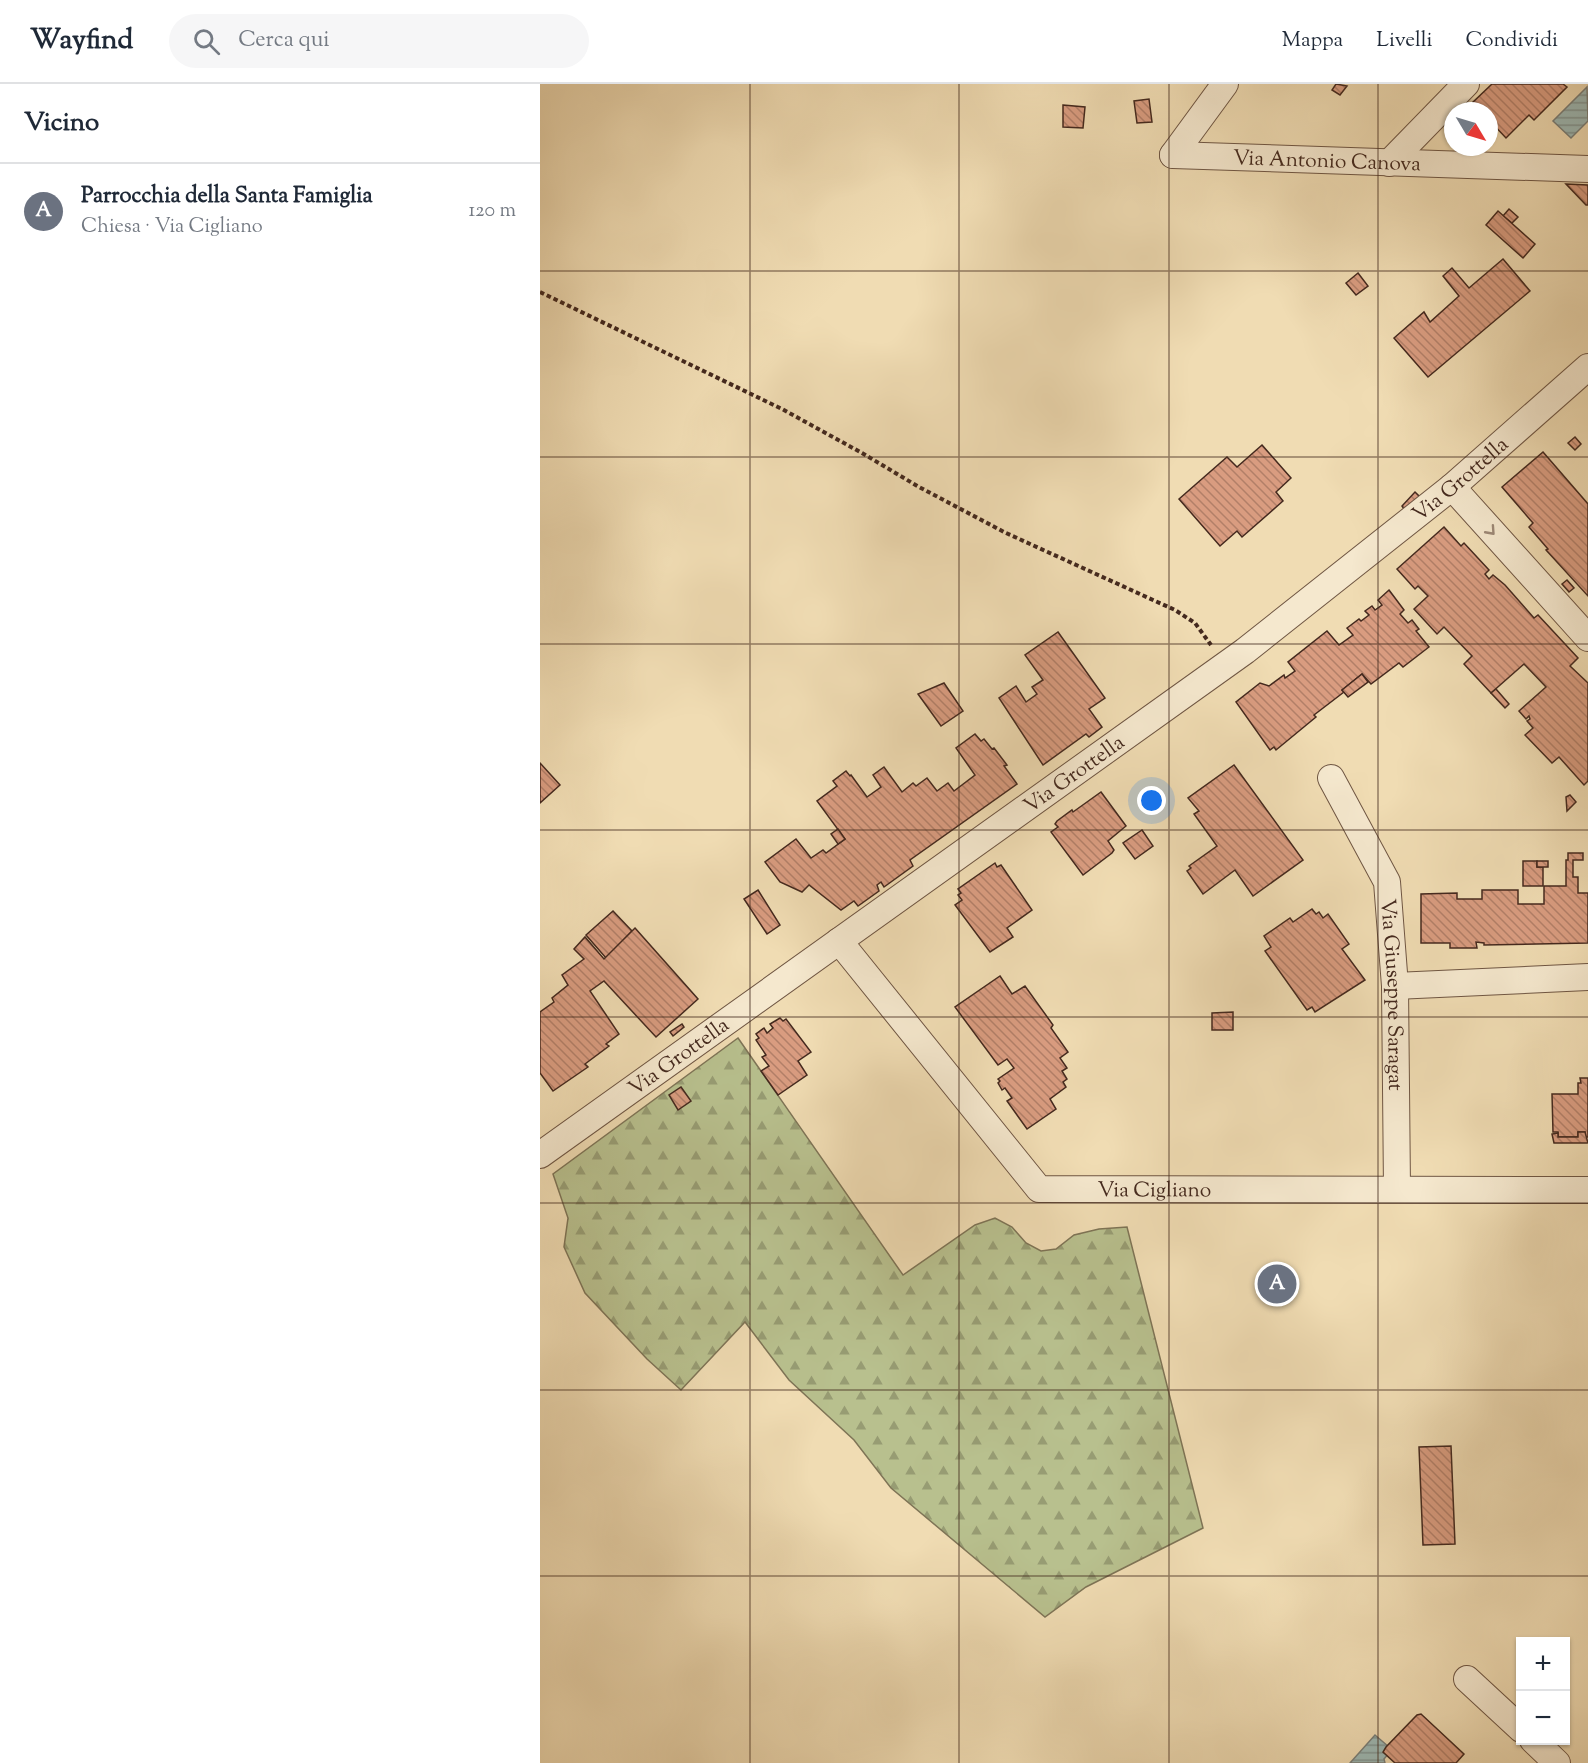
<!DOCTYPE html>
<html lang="it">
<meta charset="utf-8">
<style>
:root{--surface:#fff;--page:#f6f6f7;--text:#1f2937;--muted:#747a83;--line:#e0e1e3;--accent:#ea580c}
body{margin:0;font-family:"Sorts Mill Goudy",serif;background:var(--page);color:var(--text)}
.controls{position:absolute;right:18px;bottom:18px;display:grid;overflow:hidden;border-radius:0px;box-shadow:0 2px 4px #0004}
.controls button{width:54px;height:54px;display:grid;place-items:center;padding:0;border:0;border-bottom:2px solid var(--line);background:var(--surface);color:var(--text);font:30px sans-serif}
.compass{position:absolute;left:904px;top:18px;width:54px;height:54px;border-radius:50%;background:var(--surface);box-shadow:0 2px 4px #0004;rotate:128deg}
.you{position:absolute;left:612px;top:717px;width:21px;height:21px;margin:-15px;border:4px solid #fff;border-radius:50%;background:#1a73e8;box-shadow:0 0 0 9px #1a73e833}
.badge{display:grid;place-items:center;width:39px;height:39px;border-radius:50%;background:var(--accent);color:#fff;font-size:20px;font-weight:700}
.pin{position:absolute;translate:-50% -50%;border:3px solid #fff;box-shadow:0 2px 6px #0006}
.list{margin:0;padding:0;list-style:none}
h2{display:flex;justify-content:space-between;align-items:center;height:78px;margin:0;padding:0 24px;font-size:26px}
h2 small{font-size:20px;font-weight:400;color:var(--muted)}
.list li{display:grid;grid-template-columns:39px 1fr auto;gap:18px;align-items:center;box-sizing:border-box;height:96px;padding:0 24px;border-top:2px solid var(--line)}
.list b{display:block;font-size:22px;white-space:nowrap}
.list p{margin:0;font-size:20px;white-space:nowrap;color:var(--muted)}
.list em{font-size:20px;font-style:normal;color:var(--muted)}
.icon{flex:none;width:33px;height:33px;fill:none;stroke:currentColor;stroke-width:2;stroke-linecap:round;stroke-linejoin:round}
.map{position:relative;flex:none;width:1048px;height:1679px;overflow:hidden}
header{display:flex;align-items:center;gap:36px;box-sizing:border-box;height:84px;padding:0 30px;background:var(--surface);border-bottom:2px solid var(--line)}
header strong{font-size:28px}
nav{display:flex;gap:33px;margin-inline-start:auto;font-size:21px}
.search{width:420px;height:54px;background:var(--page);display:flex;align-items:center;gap:15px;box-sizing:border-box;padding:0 21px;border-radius:33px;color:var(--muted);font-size:22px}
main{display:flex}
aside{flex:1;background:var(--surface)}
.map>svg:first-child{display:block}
</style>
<header>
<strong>Wayfind</strong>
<div class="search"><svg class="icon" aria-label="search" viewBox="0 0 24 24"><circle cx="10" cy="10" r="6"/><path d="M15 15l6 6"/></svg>Cerca qui</div>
<nav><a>Mappa</a><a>Livelli</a><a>Condividi</a></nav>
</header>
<main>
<aside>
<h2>Vicino<small></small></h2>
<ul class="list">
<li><span class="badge" style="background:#6b7280">A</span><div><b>Parrocchia della Santa Famiglia</b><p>Chiesa · Via Cigliano</p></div><em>120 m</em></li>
</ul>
</aside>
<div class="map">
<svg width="1048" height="1679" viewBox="0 0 1048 1679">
<defs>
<pattern id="forest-firs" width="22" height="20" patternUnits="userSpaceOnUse" patternTransform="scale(1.5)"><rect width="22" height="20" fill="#b8c08e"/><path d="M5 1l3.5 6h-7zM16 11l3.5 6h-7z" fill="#979c73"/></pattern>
<pattern id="water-rules" width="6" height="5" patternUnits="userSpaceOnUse" patternTransform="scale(1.5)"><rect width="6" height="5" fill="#9db9b5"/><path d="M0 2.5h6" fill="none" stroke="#829693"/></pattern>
<pattern id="building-back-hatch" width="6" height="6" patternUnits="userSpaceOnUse" patternTransform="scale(1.5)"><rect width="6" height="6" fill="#d99c80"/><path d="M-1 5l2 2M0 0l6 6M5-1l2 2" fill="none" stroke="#b27f68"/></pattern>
</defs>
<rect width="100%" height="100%" fill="#f0dcb3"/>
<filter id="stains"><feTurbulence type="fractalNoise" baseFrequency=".00333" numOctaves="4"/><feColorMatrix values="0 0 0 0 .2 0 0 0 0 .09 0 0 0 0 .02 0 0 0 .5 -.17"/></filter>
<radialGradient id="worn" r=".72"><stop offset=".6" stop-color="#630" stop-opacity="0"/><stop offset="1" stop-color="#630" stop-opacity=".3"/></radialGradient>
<!-- forest -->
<path fill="url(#forest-firs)" stroke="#7e7456" stroke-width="1.5" d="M198,954L363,1191L435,1141L455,1134L472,1143L486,1159L501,1167L516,1165L534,1151L559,1145L587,1143L663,1444L546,1503L505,1533L351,1404L314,1356L249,1296L205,1238L141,1306L107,1275L45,1209L24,1163L28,1134L13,1090Z"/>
<!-- water -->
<g fill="url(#water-rules)" stroke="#797f79" stroke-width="1.5">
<path d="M1047,3L1048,37L1031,54L1013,37Z"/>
<path d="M835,1651L849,1663V1669L844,1675L845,1679H810Z"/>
</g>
<!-- building -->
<g fill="url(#building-back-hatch)" stroke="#44291e" stroke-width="1.5">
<path d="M796,0L807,2L800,11L792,6Z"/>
<path d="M952,0H1023L1027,3L994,36L989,31L966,54L949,36V27H940L932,19Z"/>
<path d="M609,15L612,38L597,39L594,17Z"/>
<path d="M523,21L545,23L543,44L523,43Z"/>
<path d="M1026,100L1048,101V121H1046Z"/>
<path d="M969,125L978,133L972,139L963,132Z"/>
<path d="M958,127L995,160L983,174L946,141Z"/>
<path d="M963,175L990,207L888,293L854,254L884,228L890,238L919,212L903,192L912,184L929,204Z"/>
<path d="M818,189L828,202L816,211L806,199Z"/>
<path d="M1035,353L1041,360L1035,366L1028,359Z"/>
<path d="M722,361L751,394L736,408L743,417L702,453L697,447L680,462L639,415L687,373L697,383Z"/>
<path d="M1003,368L1048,420V512L1006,466L1008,465L989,443L993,439L962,403Z"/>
<path d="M875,408L880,413L864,425L862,422Z"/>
<path d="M904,443L921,462L924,459L949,486L945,490L949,495L953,491L965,501L994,534L998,531L1038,574L1030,582L1048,599V697L1044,701L1019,673L1012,679L985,651L993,644L987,637L990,635L989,632L986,635L979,627L1006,603L984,580L951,609L924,580L932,572L904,543L897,550L874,525L888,512L878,502L875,505L857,485Z"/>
<path d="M1027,496L1034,504L1029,508L1022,500Z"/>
<path d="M849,506L864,526L860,530L868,539L872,536L879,545L876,547L889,563L863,583L859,579L831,600L822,590L802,606L804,608L774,631L776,633L736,666L734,663L730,666L696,618L720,599L729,602L744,591L745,594L755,587L748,578L787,547L799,561L813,551L807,544L819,535L821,537L829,531L825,527L832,522L835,526L842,521L838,516Z"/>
<path d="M518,548L565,614L549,625L562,643L549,653L546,650L503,681L459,614L476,602L486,618L497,610L492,603L503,596L485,571Z"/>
<path d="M822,590L828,598L808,613L802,606Z"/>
<path d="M404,599L423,627L401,642L378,610Z"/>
<path d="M956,605L969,620L965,624L951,609Z"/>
<path d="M435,650L441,657L444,655L452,665L454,664L467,681L464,682L477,700L370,776L373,782L344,803L341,798L337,801L339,807L318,822L314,817L301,826L269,801L262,808L240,798L225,778L256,755L271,774L283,766L286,769L305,755L277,717L297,702L293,697L306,687L310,692L311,691L327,713L341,703L333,691L344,683L362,708L373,699L376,702L387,694L397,707L408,699L414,707L435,691L416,664Z"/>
<path d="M0,679L20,701L0,719Z"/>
<path d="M694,681L763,776L713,812L695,786L663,810L647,787L651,784L649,782L677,762L654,730L659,727L648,714Z"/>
<path d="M561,708L586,742L568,757L574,766L572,769L543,791L511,748L518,743L515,740L517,737L532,726L533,728Z"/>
<path d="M1030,711L1036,718L1027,727L1026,713Z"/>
<path d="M298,745L305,755L298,760L291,750Z"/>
<path d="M602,746L613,762L595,775L583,759Z"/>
<path d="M1028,769H1043V776H1033V793H1038V809H1048V859L944,861V859L936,858L937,864H910V859H881V810L917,809V815H942V806H978V820H1004V802H1026V776H1028Z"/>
<path d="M983,777H997V783H1003V802H983Z"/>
<rect x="997" y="777" width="11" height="6"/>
<path d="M455,779L457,783L461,781L492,826L467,844L473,853L450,868L415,821L422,816L418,811L421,809L418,805Z"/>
<path d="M218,806L240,841L227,850L204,815Z"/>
<path d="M772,825L776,830L779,828L783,834L788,830L809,860L802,865L825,896L775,928L772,923L767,926L725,867L731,863L724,852L750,834L753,838Z"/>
<path d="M73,827L92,847L66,874L46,851Z"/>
<path d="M95,844L158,915L116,953L64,897L50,907L79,950L66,960L69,962L45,980L48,983L13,1007L0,989V928L14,918L12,914L28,901L22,891L44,875L34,865L45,853L64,875Z"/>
<path d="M460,892L472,910L485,902L513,941L511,944L528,968L520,974L527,984L522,987L527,995L523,998L526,1003L510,1015L516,1025L487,1045L467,1017L472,1014L465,1004L462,1006L458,999L460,997L458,995L474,984L467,975L458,981L415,923Z"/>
<path d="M693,928V946H672V929Z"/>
<path d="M240,934L243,937L246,935L271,968L258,977L267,991L238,1011L221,987L229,982L222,973L226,971L216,956L219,954L216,950L224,944L227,949L233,944L230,940Z"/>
<path d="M142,940L144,943L133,952L130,948Z"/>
<path d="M1040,994H1048V1053H1045V1048H1038V1053H1018V1048H1013L1012,1010H1038V999H1041Z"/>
<path d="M141,1003L151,1017L138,1026L129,1011Z"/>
<path d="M1038,1048H1045L1048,1059H1014L1012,1050L1018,1049V1053H1038Z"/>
<path d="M911,1362L915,1460L883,1461L879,1363Z"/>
<path d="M881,1630L924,1670L916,1679H855L843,1668L846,1663L877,1631Z"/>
</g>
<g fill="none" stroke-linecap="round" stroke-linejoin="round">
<!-- minor casing -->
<g stroke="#6f5643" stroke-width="28">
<g id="minor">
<path id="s1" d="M633,71L1048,85"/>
<path d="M633,71L685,0"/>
<path d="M849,79L926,0"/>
<path d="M912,403L1048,554"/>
<path id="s2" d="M791,694L847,798L855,902L857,1105"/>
<path id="s3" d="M299,857L499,1105L1048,1106"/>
<path d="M855,902L1048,893"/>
<path id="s4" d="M0,1071L705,567L912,403L1048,283"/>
<path d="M927,1595L981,1645"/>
<path d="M993,1656L1017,1679"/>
</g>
</g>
<!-- path -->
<path stroke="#44291e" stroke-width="4" stroke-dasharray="4.5 3" stroke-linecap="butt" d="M0,208L242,325L322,369L379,403L466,449L635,526L655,539L671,561"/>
<!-- minor -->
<use href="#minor" stroke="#f5e8ce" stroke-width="26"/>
</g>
<!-- one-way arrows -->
<defs><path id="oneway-chevron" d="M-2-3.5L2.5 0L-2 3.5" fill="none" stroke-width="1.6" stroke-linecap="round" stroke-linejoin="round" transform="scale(1.5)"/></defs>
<use stroke="#9c8876" href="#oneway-chevron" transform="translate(951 447) rotate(48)"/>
<!-- grid -->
<path fill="none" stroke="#44291e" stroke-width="1.5" stroke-opacity="0.55" d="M210,0V1679M419,0V1679M629,0V1679M838,0V1679M0,187H1048M0,373H1048M0,560H1048M0,746H1048M0,933H1048M0,1119H1048M0,1306H1048M0,1492H1048"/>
<g text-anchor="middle" stroke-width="5" stroke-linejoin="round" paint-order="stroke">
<!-- street labels -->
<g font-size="21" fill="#44291e" stroke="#f5e8ce">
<text dy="7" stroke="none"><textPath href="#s1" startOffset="154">Via Antonio Canova</textPath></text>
<text dy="7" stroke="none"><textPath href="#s4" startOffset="1142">Via Grottella</textPath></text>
<text dy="7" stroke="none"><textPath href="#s4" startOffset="656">Via Grottella</textPath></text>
<text dy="7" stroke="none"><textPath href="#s2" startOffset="231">Via Giuseppe Saragat</textPath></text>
<text dy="7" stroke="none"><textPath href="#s4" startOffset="170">Via Grottella</textPath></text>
<text dy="7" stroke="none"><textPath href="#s3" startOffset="434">Via Cigliano</textPath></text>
</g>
</g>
<rect width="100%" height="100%" filter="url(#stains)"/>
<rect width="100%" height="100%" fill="url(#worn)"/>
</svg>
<div class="controls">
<button>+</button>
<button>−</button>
</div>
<svg class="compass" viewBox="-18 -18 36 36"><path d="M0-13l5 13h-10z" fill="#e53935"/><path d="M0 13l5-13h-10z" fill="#747a83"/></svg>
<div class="you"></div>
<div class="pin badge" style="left:737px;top:1200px;background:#6b7280">A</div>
</div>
</main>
